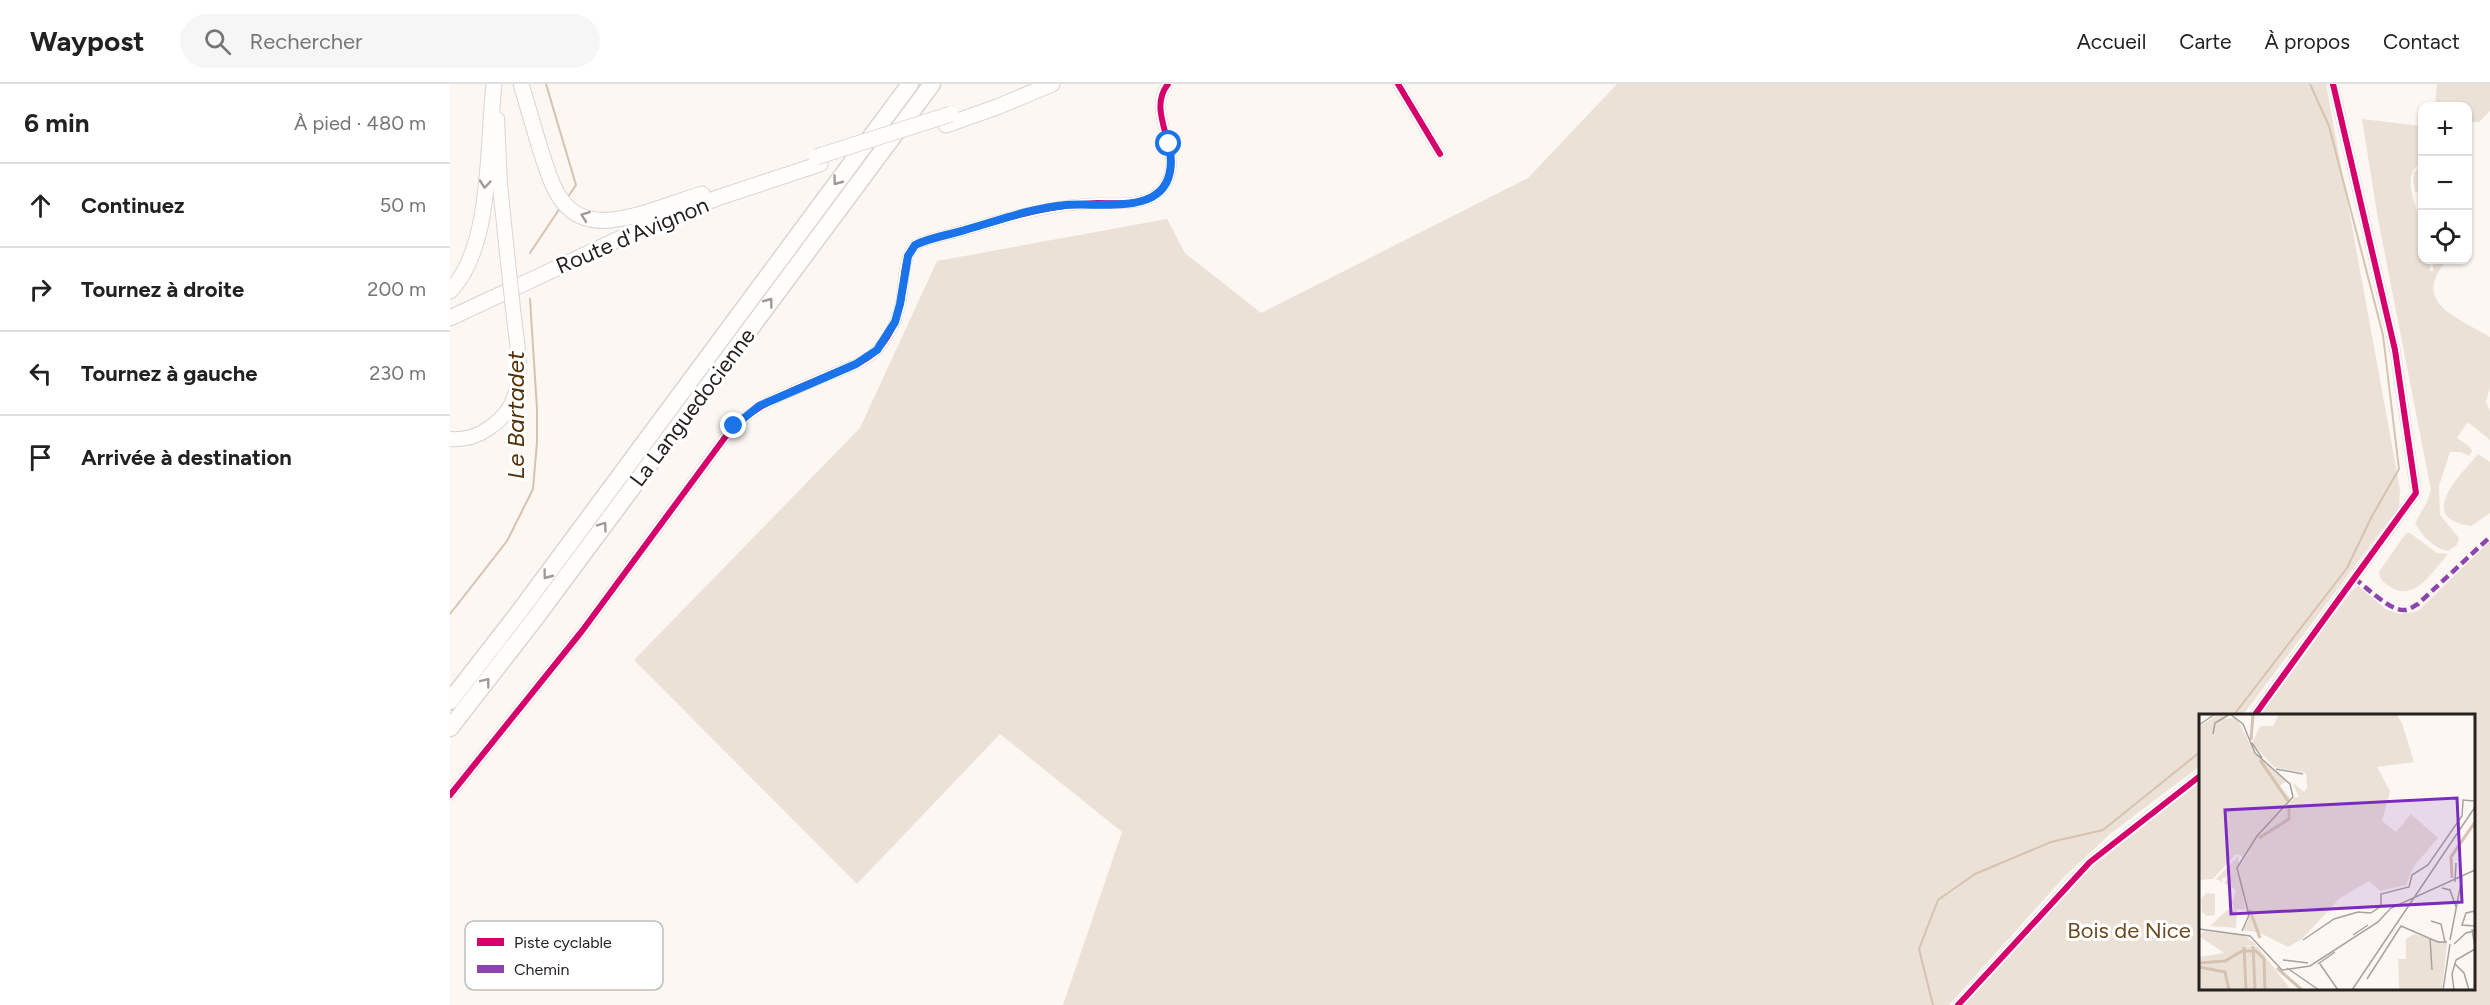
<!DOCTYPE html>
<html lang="fr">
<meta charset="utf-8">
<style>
:root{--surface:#fff;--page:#f6f6f6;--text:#222;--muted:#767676;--line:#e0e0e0}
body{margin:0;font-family:Figtree,sans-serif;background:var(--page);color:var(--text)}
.controls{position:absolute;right:18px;top:18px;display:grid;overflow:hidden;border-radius:12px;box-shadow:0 2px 4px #0004}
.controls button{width:54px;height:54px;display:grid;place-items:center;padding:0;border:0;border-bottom:2px solid var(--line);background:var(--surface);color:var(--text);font:30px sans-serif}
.stop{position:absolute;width:18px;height:18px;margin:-14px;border:4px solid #1a73e8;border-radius:50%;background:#fff}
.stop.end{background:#1a73e8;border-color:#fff;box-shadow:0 2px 6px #0008}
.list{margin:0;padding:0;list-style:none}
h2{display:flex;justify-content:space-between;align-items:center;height:78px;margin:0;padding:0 24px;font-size:26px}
h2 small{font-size:20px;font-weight:400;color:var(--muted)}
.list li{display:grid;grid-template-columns:39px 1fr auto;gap:18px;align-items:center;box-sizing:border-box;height:84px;padding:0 24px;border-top:2px solid var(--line)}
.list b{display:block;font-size:22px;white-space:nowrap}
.list em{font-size:20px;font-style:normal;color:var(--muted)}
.icon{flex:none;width:33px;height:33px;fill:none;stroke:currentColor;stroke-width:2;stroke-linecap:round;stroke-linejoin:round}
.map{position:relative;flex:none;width:2040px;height:921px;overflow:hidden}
header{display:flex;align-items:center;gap:36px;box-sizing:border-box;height:84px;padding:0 30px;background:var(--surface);border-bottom:2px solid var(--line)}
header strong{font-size:28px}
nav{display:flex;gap:33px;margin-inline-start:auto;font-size:21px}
.search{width:420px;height:54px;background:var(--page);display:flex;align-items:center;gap:15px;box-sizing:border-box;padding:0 21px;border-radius:33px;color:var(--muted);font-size:22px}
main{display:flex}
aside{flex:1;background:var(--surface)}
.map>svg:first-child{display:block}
</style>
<header>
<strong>Waypost</strong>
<div class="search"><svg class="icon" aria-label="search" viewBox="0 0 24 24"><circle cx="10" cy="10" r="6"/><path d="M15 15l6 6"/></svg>Rechercher</div>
<nav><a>Accueil</a><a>Carte</a><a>À propos</a><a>Contact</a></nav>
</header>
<main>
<aside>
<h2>6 min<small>À pied · 480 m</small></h2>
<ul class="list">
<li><svg class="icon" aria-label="ahead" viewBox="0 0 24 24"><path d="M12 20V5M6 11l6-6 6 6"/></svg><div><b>Continuez</b></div><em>50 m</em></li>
<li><svg class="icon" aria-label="right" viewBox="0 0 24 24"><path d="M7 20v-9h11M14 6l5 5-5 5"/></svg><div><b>Tournez à droite</b></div><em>200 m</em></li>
<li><svg class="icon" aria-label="left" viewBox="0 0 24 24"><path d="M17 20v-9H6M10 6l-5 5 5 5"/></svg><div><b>Tournez à gauche</b></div><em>230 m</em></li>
<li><svg class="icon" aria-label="arrive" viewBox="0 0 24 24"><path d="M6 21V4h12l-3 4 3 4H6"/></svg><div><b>Arrivée à destination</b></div></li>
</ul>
</aside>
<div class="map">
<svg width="2040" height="921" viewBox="0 0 2040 921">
<rect width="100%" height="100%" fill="#fcf7f2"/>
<!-- green -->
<g fill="#ece1d6">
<path d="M1167,0H1876L1950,405L1949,423L1793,631L1750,632V682L1660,750L1615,792L1499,921H613L672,748L550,650L407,800L184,576L410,344L487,177L717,135L735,169L811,229L1078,94Z"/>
<path d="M1987,0H2040V27L2029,38H2018V22H1985Z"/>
<path d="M1912,35L1972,42V79C1949,91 1967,122 1972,143L1970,147L1972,148V176H1980V187H1983V176H1997C1960,219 2007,233 2040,253V303L2036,318L2040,328V356L2019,339L2016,340L2007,354L2020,363L2022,367L2019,372L2011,368H2000L1989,402L1990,431L2009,454L2007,461L1998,467C1983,464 1972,452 1965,439L1977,418L1981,406L1928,135Z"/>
<path d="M1972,82V108H1965L1963,97L1964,88Z"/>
<path d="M2028,370L2040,378V429L2021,442C1965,434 2010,392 2028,370Z"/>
<path d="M1956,449H1960L1987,469L1998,470C1982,488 1964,520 1939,502C1933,498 1930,496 1929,488Z"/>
<path d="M2040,457V921H1513L1633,790L1750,698V904H2024V632L1808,631L1907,501L1936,525L1950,530L1968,527Z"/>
</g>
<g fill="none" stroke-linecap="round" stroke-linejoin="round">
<!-- stream -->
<g stroke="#d6c2b1" stroke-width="2">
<path d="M96,0L126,101L118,113"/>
<path d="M80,169L110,124"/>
<path d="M0,530L57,457L83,405L87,358V325L80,215"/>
<path d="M1783,632L1897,484L1922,432L1949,385L1933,251L1879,42L1860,0"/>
<path d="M1483,921L1469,865L1488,816L1525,790L1601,758L1653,746L1750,668"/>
</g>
<!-- street casing -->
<g stroke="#d9d5d0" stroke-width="11">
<g id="street">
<path d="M948,0L990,70"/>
<path d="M1804,632L1966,409L1945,266L1883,0"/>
<path d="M0,711L132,547L276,352C302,321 341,307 377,292C394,285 413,280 426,267C439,254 447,236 451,218C454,201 452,175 465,161C481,153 500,151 518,145C564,132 599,121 648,119C669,119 697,123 712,105C740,72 693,31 718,0"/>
<path d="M1508,921L1640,778L1750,692"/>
</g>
</g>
<!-- secondary casing -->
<g stroke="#d9d5d0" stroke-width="16">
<g id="secondary">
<path d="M47,35L50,101L57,169"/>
<path d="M0,355C15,356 27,353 39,344C79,318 69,275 64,234"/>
</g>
</g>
<!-- primary casing -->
<g stroke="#d9d5d0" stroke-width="17">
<g id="primary">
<path d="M71,0C77,20 83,41 89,61C101,98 110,141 160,136C191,133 223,119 252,110"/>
<path d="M496,41L547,23L602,0"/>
<path d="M0,207C43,163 37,60 44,0"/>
<path d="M0,234L203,139L267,114L370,80"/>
</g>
</g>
<!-- highway casing -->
<g stroke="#d9d5d0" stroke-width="19">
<g id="highway">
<path d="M0,617L69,528L460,0"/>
<path d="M0,644L84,536L482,0"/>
</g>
</g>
<!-- street -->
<use href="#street" stroke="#fffefd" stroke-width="9"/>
<!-- secondary -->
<use href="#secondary" stroke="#fffefd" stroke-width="14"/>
<!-- primary -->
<use href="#primary" stroke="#fffefd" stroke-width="15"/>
<!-- highway -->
<use href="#highway" stroke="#fffefd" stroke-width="16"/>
<!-- secondary-bridge casing -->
<g stroke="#d9d5d0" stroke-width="16" stroke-linecap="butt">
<path id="secondary-bridge" d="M57,169L64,234"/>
</g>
<!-- primary-bridge casing -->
<g stroke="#d9d5d0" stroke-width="17" stroke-linecap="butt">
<path id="primary-bridge" d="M366,73L501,30"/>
</g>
<!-- secondary-bridge -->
<use href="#secondary-bridge" stroke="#fffefd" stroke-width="14"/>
<!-- primary-bridge -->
<use href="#primary-bridge" stroke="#fffefd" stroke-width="15"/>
<!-- quiet -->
<path stroke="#8e44ad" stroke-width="4.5" stroke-dasharray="9 4.5" stroke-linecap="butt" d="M1904,494C1915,502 1941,528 1955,526C1959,526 1964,522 1968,520L2040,453"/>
<!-- cycleway casing -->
<g stroke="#fff" stroke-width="10">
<g id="cycleway">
<path d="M948,0L990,70"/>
<path d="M1804,632L1966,409L1945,266L1883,0"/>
<path d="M0,711L132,547L276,352C302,321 341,307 377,292C394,285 413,280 426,267C439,254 447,236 451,218C454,201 452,175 465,161C481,153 500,151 518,145C564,132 599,121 648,119C669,119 697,123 712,105C740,72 693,31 718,0"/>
<path d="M1508,921L1640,778L1750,692"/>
</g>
</g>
<!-- cycleway -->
<use href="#cycleway" stroke="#d6006c" stroke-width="6"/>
</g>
<!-- one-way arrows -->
<defs><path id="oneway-chevron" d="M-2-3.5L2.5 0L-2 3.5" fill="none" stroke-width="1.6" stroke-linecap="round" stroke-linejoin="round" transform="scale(1.5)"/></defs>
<g stroke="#9d9b99">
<use href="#oneway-chevron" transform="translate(387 97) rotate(127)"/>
<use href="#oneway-chevron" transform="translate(35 100) rotate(95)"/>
<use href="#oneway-chevron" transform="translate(135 132) rotate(-160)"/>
<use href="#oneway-chevron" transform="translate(319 218) rotate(-53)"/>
<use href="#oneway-chevron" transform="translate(153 442) rotate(-54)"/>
<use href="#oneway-chevron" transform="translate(97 491) rotate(127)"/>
<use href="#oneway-chevron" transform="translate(36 598) rotate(-52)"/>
</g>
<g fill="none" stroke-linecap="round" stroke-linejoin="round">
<!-- route -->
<path stroke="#1a73e8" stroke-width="8" d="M284,342L309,322L406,280L427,266L445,238L450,220L458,172L465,161C481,153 500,151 518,145C550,136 582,124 616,121C641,119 680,125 702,113C722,102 723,80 719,60"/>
</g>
<g text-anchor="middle" stroke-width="6" stroke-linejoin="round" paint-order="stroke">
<!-- street labels -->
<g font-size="22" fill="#26221f" stroke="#fff">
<text transform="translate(182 151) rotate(-23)" y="8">Route d'Avignon</text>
<text transform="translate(242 323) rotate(-53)" y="8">La Languedocienne</text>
</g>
<!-- park labels -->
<g font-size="22" fill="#6c4922" stroke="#fff">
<text x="1679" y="854">Bois de Nice</text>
</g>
<!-- water labels -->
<g font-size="24" font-style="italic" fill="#553309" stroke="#fff">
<text transform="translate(66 331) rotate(-90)" y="8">Le Bartadet</text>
</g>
</g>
<!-- overview -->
<g transform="translate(1749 630)">
<rect width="276" height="276" fill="#fcf7f2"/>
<path d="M19,0H29L26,5L37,3L55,38L87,67L81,72L92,85L44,143L37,140L14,165L0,166V13ZM80,0H197L203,9L215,48L178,53L191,77L183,107L197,118L212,100L239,124L215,152L207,171L181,177L170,167L141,184L103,225L89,233L61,219L44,216L49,207L40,154L59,122L96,83H100L93,68L105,78L108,74L107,59L75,53L53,29L61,12H74ZM39,142L46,196L38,195L37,214L11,212L28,196H36L33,189L37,176L25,169L30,163L23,164L24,168L17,165ZM7,179L16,180V201L8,202L3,198L2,185ZM5,217L43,220L58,231L45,232L59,233L92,276H0V243L25,239L0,222ZM215,220L248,229L243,276H200L199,245H207V225Z" fill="#ece1d6"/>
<path fill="none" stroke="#d6c2b1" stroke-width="3" d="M52,26L54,0M61,46L89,87M60,124L90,105V92M253,164L252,143L276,108M51,196L61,224M54,232L56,276M45,233L47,276M0,249L26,247L43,237H57L65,245L66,276M0,253L26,258L30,276M78,254L103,276"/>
<path fill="none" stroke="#a6a29e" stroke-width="1.5" d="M31,0L44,10L56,39L91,70L94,83L58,122L38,154L50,201L43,217M0,11L16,0M14,20L16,9L31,0M53,29L63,44M77,55L104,60M256,168L257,149M243,174L251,176L257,193M276,197L267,199L263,211L276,212M172,199L182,192V180L210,173L213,161L229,151L263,102L264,86L276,87M232,207L242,210L246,228M0,215L51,222L83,256L111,252L179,208L192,194L276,156M273,215L276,233M154,221L169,211M231,224L233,256M104,226L135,205L159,198L172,199M251,226L263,164M255,230L267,219L276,217M84,246L109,249M119,250L136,238M121,250L139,276M256,250L265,259L270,276M88,254L120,276M168,265L202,212L239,228H248M153,276L276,93M244,276L251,230M255,276L253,260L257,246L276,235"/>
<path fill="#7b2cbf" fill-opacity="0.15" stroke="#7b2cbf" stroke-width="3" d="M258,84L263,188L32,200L26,96Z"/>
<rect width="276" height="276" fill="none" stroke="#26221f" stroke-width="3"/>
</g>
<!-- legend -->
<rect x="15" y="837" width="198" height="69" rx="9" fill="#fff" stroke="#bebdbc" stroke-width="1.5"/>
<rect x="27" y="854" width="27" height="8" fill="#d6006c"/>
<rect x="27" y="881" width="27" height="8" fill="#8e44ad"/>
<g font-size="16" fill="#26221f">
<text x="64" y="864">Piste cyclable</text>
<text x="64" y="891">Chemin</text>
</g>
</svg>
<div class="controls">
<button>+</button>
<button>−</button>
<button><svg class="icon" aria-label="locate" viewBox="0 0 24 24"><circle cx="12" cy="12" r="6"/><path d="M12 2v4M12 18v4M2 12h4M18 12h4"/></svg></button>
</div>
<div class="stop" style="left:719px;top:60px"></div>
<div class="stop end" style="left:284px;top:342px"></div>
</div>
</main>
